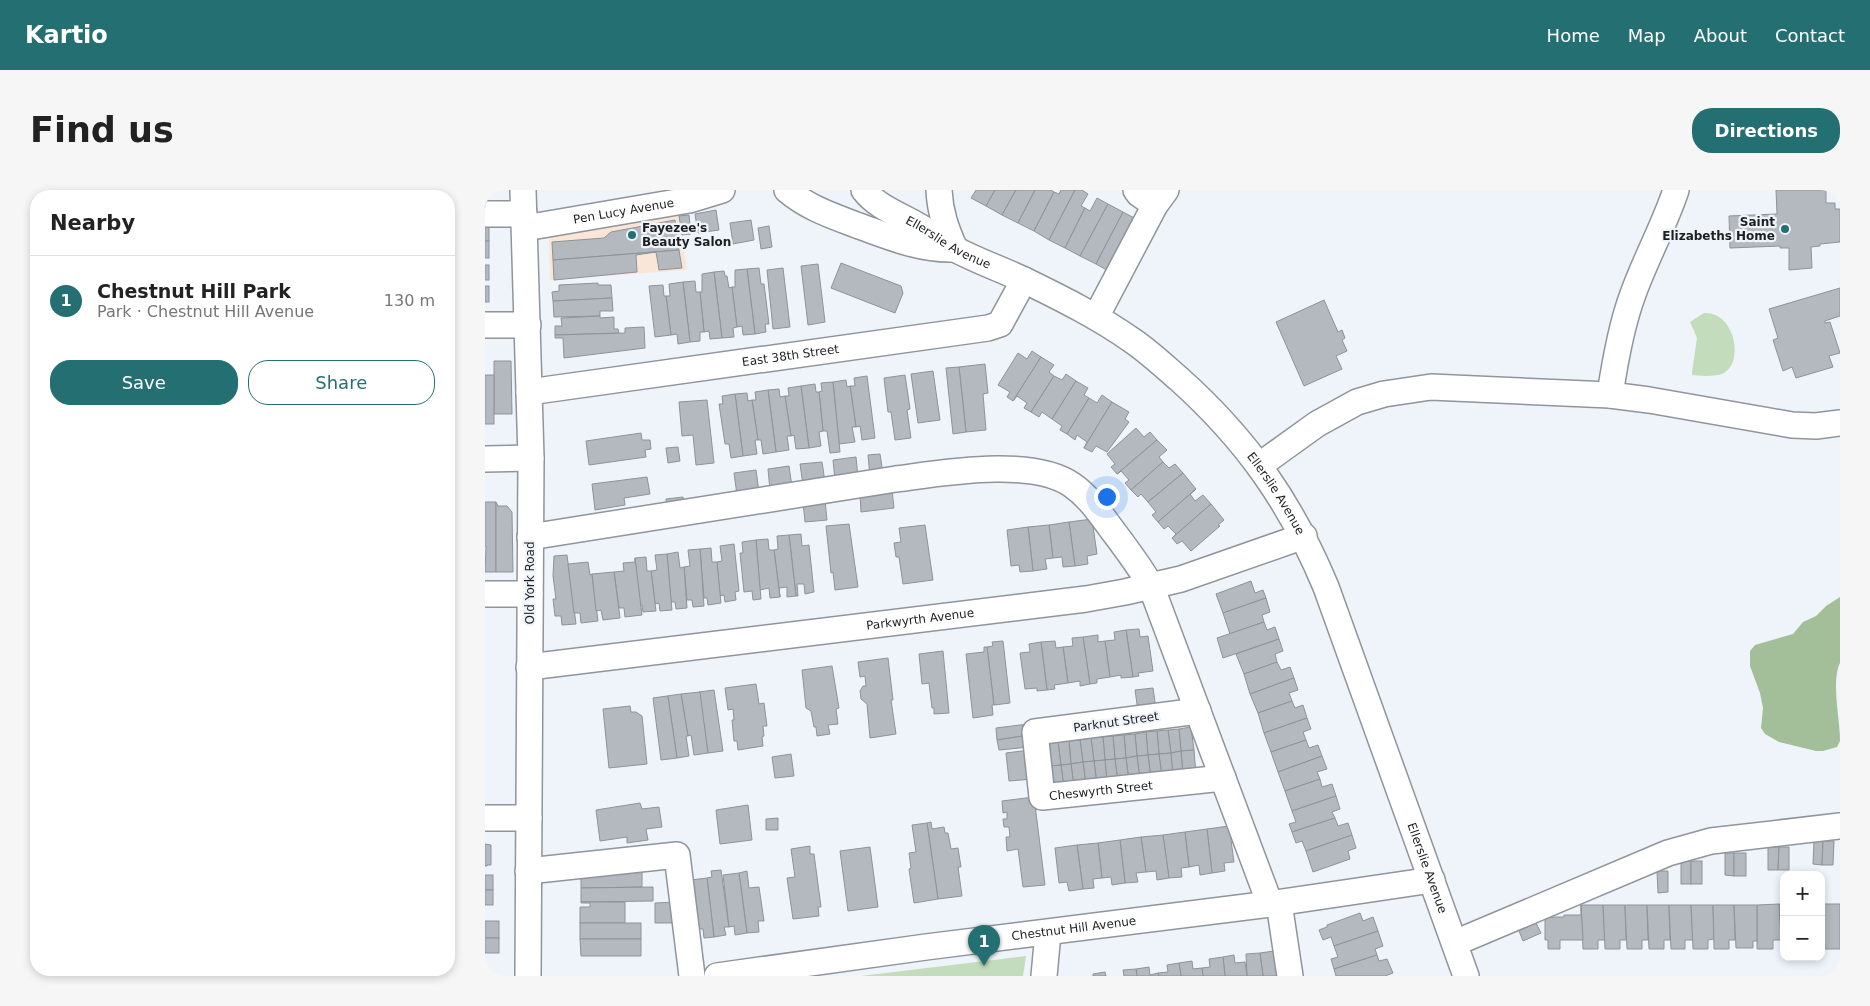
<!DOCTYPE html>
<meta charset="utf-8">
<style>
:root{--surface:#fff;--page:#f6f6f6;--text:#222;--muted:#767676;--line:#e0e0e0;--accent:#246f71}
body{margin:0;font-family:"DejaVu Sans",sans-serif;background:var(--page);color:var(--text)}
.controls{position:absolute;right:15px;bottom:15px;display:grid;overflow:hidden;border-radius:10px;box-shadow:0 2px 8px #0003}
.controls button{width:45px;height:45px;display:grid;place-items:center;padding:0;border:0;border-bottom:1px solid var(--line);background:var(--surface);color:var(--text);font:25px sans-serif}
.you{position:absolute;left:621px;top:306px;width:18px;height:18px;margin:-12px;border:4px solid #fff;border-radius:50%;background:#1a73e8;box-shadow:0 0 0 8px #1a73e833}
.badge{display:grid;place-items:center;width:32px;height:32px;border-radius:50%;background:var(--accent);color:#fff;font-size:16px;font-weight:700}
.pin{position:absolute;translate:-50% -41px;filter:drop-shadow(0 1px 2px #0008)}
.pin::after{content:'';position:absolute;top:26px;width:18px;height:15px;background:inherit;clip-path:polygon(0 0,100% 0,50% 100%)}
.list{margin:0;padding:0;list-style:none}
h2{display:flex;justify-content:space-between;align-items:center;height:65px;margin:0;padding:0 20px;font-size:21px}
h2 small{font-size:16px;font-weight:400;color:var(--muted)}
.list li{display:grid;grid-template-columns:32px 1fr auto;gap:15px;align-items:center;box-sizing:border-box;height:90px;padding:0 20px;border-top:1px solid var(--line)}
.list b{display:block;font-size:19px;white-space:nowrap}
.list p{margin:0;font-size:16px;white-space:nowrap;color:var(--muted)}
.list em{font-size:16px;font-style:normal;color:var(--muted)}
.actions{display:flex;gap:10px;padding:15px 20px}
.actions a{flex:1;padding:11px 0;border:1px solid var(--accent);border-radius:20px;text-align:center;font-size:18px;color:var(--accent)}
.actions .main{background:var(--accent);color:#fff}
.map{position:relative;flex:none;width:1355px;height:786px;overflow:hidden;border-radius:20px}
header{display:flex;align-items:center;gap:30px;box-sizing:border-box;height:70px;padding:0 25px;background:var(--accent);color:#fff}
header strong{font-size:24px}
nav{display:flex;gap:28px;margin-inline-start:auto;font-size:18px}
.intro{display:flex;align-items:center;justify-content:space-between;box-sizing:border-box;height:120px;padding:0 30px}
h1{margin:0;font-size:35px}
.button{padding:12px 22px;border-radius:20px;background:var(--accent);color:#fff;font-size:18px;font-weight:700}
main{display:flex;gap:30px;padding:0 30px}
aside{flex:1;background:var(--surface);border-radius:20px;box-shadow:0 2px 8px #0003}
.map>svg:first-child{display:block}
</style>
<header>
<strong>Kartio</strong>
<nav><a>Home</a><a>Map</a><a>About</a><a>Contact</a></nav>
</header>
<div class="intro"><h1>Find us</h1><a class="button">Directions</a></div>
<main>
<aside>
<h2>Nearby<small></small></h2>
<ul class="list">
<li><span class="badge">1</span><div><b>Chestnut Hill Park</b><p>Park · Chestnut Hill Avenue</p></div><em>130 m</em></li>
</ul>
<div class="actions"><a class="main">Save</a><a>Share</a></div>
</aside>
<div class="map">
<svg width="1355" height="786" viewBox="0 0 1355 786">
<rect width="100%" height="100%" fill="#eef4fa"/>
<!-- commercial -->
<path fill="#fae5d6" d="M194,26L202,80L65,90L64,47Z"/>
<!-- green -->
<g fill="#c3dcbb">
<path d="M1219,123C1249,121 1260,171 1239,183C1231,187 1215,186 1207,185V182L1212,148L1205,132Z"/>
<path d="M541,766L538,786H376Z"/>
</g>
<!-- forest -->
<path fill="#a3bf9a" d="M1355,407V473C1346,491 1355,529 1355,551L1352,557L1338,561H1331L1294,552L1280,544L1276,538L1278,518L1275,503L1265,476V461L1270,455L1308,444L1318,432L1331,426L1341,416Z"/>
<!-- building -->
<g fill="#b3b9be" stroke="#8d9398">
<path d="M491,0H510L501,16L486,8Z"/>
<path d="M510,0H531L517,25L501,16Z"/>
<path d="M531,0H550L533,33L517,25Z"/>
<path d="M550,0H566L569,2L549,41L533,33Z"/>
<path d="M576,0H590L564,50L549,41L569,2L574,4Z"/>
<path d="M590,0H597L603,4L596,16L600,18L580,58L564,50Z"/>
<path d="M1291,0H1341V13H1350V19H1355V52L1335,54V56L1326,57L1327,78L1304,80V58H1295V56L1245,58L1244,26L1292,24Z"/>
<path d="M612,8L623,14L595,66L580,58L600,18L605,21Z"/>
<path d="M623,14L638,22L611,74L595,66Z"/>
<path d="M231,20L234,40L213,43L210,24Z"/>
<path d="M638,22L655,31L627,83L611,74Z"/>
<path d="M204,25L206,44L197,45L194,26Z"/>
<path d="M190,30L194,60L68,70L67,52L119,48L126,42Z"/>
<path d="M266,30L269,50L248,54L245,33Z"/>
<rect x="0" y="36" width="4" height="15"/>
<path d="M284,36L287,57L276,59L273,38Z"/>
<rect x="0" y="51" width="4" height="17"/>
<path d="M194,60L197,78L174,80L171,62L151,65L152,82L69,90L68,70Z"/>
<path d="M356,73L416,96L418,103L410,123L346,98Z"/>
<path d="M333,74L340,132L323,135L316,76Z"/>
<rect x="0" y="75" width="4" height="15"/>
<path d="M274,78L276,94H279L284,134H280L281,142L270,144L262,79Z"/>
<path d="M298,78L305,137L288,139L282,80Z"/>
<path d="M262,79L270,144L258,145L257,136L252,137L247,97H250V80Z"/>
<path d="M239,81L240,86H242L244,98L247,97L252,137L248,138L249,147L237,148L229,82Z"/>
<path d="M229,82L237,148L225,149L224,141L219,142L215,102H217V84Z"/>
<path d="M210,91L211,102H215L219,142H215V151L205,152L198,92Z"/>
<path d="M198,92L205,152L193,154L192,144L186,145L181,106H185L184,94Z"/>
<path d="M113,93V95H126L127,108L68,111L67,102L74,101V95Z"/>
<path d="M178,95L179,106H181L186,145L170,147L164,96Z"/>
<rect x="0" y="96" width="4" height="16"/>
<path d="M1355,98V126L1340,131V133L1345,132L1355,163L1344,166L1348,177L1311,188L1307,177L1298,181L1288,150L1293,148L1284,119Z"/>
<path d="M127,108L128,121H115V126L69,127L68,111Z"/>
<path d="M839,110L853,142L857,140L860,148L857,150L862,161L851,166L857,179L819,196L791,132Z"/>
<path d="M115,126V128L129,127V139H133L134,143L70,145V136H77L76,128Z"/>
<path d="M159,137L160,158L79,168L78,148H70V145L140,143V138Z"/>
<path d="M547,161L556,167L528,211L522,207L525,202L513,195L533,163L542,169Z"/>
<path d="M556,167L569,175L564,182L569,186L546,222L539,218L542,213L532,206L528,211Z"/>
<path d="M9,171H26L27,224H9Z"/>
<path d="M500,174L503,203L498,204L501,240L481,242L474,177Z"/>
<path d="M474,177L481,242L468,244L461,178Z"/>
<path d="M448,181L455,230L433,233L426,184Z"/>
<path d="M581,184L591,191L567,229L557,222L554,227L546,222L569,186L577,190Z"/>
<rect x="0" y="185" width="9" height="49"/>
<path d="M420,185L425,219L422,220L426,248L410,250L406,222H403L399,188Z"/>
<path d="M382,186L390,248L377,250L375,236L371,237L365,196H370L369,188Z"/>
<path d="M361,190L362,197L365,196L371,237H367L370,252L354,254L348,192Z"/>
<path d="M591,191L603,198L599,205L604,208L582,244L575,240L577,236L567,229Z"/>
<path d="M348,192L355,262L345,263L342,241H338L334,202L337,201L336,193Z"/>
<path d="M330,194L331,202H334L338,241L334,242L336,256L324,258L316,196Z"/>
<path d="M316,196L324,258L311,259L309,245L306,246L300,206H304L303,198Z"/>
<path d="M294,199L295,207L300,206L306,246H302L304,260L291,262L283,200Z"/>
<path d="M283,200L291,262L278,264L276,250H273L267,210H271L270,202Z"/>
<path d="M262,203L263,211L267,210L273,250H270L272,264L258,266L250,204Z"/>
<path d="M250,204L258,266L246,268L244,254H240L234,214H238L237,206Z"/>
<path d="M617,205L627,212L599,258L602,252L592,245L590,250L582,244L604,208L612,213Z"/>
<path d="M222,210L229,273L211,275L208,245L197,246L194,212Z"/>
<path d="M627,212L644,222L640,229L644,232L622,262L611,256L607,262L599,258Z"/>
<path d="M651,238L659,247L665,242L672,250L632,284L626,277L630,274L622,264Z"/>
<path d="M156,243L157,250H165L166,259L160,260L161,267L104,275L101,251Z"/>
<path d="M672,250L682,260L674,267L678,272L646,300L640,293L644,290L636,281L632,284Z"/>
<path d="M193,257L195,271L183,273L181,258Z"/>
<path d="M395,264L398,284L385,286L383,265Z"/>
<path d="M371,267L373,288L350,290L348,270Z"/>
<path d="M337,272L340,292L318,295L315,274Z"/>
<path d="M678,272L684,278L690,274L698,283L663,312L656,304L653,307L646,300Z"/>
<path d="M304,276L307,297L285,300L283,279Z"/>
<path d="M271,280L274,302L252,305L249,283Z"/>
<path d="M698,283L711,299L673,332L667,325L671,322L663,312Z"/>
<path d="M162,287L165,304L139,308L140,315L110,320L107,294Z"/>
<path d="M711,299L705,304L710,311L718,305L726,314L687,348L691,344L683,336L679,339L673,332Z"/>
<path d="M407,300L409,318L376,322L375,303Z"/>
<path d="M198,307L199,316L182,318L181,309Z"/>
<path d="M340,310L342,330L320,332L318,312Z"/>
<path d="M0,312H11V382H0L1,356H0Z"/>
<path d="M11,312L13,316H22L27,322L28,382H11Z"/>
<path d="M726,314L739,330L733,335L735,336L706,361L697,351L692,354L687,348Z"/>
<path d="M607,329L612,364L602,366L603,374L590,376L584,332Z"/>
<path d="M584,332L590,376L578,377L577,367L568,368L564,335Z"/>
<path d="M364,334L373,397L350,400L348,382L346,383L341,336Z"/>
<path d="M440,335L448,390L418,394L414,367H411L409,353L416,352L414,338Z"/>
<path d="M564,335L568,368L560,369L562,379L548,381L543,337Z"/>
<path d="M543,337L548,381L535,382L534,375L526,376L522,340Z"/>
<path d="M316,344L317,356L324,355L329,402L320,404L319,394H312L313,406H311L304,345Z"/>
<path d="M304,345L311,406L302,407V397L294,398L295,407L289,360L293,359L292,346Z"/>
<path d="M283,349L284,360H289L295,407L285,408L284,398L275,400L271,350Z"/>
<path d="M271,350L276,409L268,410L267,401L259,402L255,363H258L257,352Z"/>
<path d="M249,354L254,401L250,402L251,410L240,412L239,405L235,406L232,372L237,371L235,356Z"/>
<path d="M226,358L227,372H232L236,413L223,415L222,408H219L215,359Z"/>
<path d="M215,359L219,416L208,417L207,410H202L199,377L205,376L203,360Z"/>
<path d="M193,362L195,378L199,377L202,418L191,419L190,412H186L182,364Z"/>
<path d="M182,364L187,420L175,421L174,413L170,414L166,381L172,380L170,365Z"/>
<path d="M82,365L91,434L77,435L76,426H70L68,409H71L68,386L69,366Z"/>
<path d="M161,367L162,381H166L171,421L158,422L157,415L155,416L150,368Z"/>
<path d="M150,368L157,425L140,427L139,418H134L129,382L139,381L138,373L150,372Z"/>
<path d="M103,372L105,385L107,384L113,431L96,433L95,423H89L83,374Z"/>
<path d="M129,382L135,428L118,430L116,420L111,421L107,384Z"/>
<path d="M766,391L770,403L778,400L781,408L738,423L731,404Z"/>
<path d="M781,408L785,422L777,425L779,432L745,444L738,423Z"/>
<path d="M779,432L782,440L790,437L794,449L738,468L732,448Z"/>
<path d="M654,439L655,447L663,446L668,481L653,483L654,486L648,487L641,440Z"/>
<path d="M641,440L648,487L636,488V485L625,487L620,451L630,450L629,442Z"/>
<path d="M613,445V452L620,451L625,487L612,489V493L605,494L598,447Z"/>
<path d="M598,447L605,494L595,496V491L583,493L578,457L588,456L587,448Z"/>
<path d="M794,449L798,461L790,464L792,472L759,484L751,464Z"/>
<path d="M518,451L525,513L509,515L502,457L508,456L507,452Z"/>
<path d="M570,451L571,458L578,457L583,493L569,495L570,499L562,500L556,452Z"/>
<path d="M556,452L562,500L552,501V498L540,499L535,463L545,462L544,454Z"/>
<path d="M499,457H502L509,515H507L508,525L488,528L481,464L499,462Z"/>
<path d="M458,461L464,523L449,524V518H447L444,493L437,494L434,464Z"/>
<path d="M403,468L408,510H406L411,544L385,548L382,514L376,509L375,501L378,496H381L380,486L375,487L373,472Z"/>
<path d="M792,472L796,480L805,477L809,488L765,504L759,484Z"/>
<path d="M347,476L354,518L351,519L353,534L343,535L345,544L332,546L331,537H329L326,521L321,518L317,480Z"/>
<path d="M809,488L813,500L804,503L807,511L773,523L765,504Z"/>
<path d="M271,494L274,514L279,513L282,536H278L279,546L277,547L278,556L253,560L252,551H249L247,530H249L248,519L243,520L240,498Z"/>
<path d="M668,498L671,519L653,521L650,500Z"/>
<path d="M229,500L238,561L223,563L214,502Z"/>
<path d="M215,502L223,563L209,565L206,545L203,546L196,504Z"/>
<path d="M196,504L203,546H201L204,566L192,568L183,507L182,506Z"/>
<path d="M182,506L183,507L192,568L176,570L168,508Z"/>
<path d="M807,511L810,518L818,515L822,528L779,543L773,523Z"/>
<path d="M145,516L146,522H151L157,526L162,574L124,578L118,519Z"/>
<path d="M822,528L826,539L818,542L821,550L786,562L779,543Z"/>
<path d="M543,534L544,545L512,550L511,538Z"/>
<path d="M706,537L709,560L696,561L694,539Z"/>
<path d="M694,539L696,561L686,563L683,540Z"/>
<path d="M683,540L686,563L674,564L672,541Z"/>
<path d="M672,541L674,564L663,565L661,542Z"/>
<path d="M661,542L663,565L652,566L650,544Z"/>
<path d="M650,544L652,566L641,568L639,545Z"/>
<path d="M544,545L545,557L514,560L512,550Z"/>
<path d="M639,545L641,568L630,569L628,546Z"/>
<path d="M628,546L630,569L620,570L618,547Z"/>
<path d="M618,547L620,570L609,571L606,548Z"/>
<path d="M606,548L609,571L598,572L595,550Z"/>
<path d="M595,550L598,572L586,574L584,551Z"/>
<path d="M821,550L824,558L833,555L837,566L793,582L786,562Z"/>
<path d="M584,551L586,574L576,575L573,552Z"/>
<path d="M573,552L576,575L566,576L563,553Z"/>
<path d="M545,560L548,589L524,591L521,563Z"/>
<path d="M709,560L711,584L698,585L696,561Z"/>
<path d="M696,561L698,585L688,586L686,563Z"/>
<path d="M686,563L688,586L677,587L674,564Z"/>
<path d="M306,564L309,586L290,588L287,567Z"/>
<path d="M674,564L677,587L666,589L663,565Z"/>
<path d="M663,565L666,589L655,590L652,566Z"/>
<path d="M652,566L655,590L644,591L641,568Z"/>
<path d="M837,566L842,579L832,582L835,589L800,601L793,582Z"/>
<path d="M641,568L644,591L633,593L630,569Z"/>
<path d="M630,569L633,593H622L620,570Z"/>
<path d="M620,570L622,593L612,595L609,571Z"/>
<path d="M609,571L612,595L601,596L598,572Z"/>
<path d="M598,572L601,596L589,597L586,574Z"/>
<path d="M586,574L589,597L579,598L576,575Z"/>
<path d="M576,575L579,598L568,600L566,576Z"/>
<path d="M835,589L837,597L847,594L851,606L807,621L800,601Z"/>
<path d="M851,606L855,619L847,622L850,628L807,642L804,634L811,632L807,621Z"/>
<path d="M549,607L560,695L538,697L533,659L522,661L521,647H525L524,637H519L518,629H522V622L518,623L517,611Z"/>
<path d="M155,613L157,619L174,617L177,637L161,639L163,650L142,653V647L115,651L111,620Z"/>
<path d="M263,615L267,650L235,654L231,620Z"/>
<path d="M293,628V640H281V629Z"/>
<path d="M850,628L853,636L863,633L867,645L821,661L817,651L811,653L807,642Z"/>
<path d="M446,632L447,639L459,637L460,643H463L466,659L473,658L476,677H473L477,706L453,709L442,633Z"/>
<path d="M442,633L453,709L429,713L424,679L426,678L424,663L431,662L427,635Z"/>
<path d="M744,636L749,672L739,673L740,681L727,683L722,639Z"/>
<path d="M722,639L727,683L715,685L714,675L704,677L700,642Z"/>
<path d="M700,642L704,677L696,678L697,687L684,688L678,645Z"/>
<path d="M678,645L684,688L672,690L671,681L661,682L656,647Z"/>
<path d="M867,645L871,658L863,661L865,669L828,682L821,661Z"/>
<path d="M656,647L661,682L651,683L653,692L640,693L635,650Z"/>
<path d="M635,650L640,693L627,695L626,687L617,688L613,653Z"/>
<path d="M1329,651H1338L1337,675L1328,674Z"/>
<path d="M1338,651H1349L1348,675H1337Z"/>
<path d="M613,653L617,688L608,689L609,698L598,699L592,655Z"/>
<path d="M0,654L6,655V675H2V676H0Z"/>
<path d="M592,655L598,699L584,701L582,692L574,693L570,658Z"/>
<path d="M325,656V664H329L336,717H333L334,726L308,729L302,688L310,687L306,659Z"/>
<path d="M385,657L393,717L363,721L355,661Z"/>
<path d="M1283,657H1294L1293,680H1283Z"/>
<path d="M1294,657H1304V680H1293Z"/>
<path d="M1240,663H1249V686L1240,685Z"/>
<rect x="1249" y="663" width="12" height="23"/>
<rect x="1196" y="671" width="10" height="23"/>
<rect x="1206" y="671" width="11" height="23"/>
<path d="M157,678V697L96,698V682Z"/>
<path d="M236,680L244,737H239L241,745L229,747L222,688L227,687L226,681Z"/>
<path d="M262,681L264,698L274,697L279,731H273L274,742L262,743L254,683Z"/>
<path d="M1172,681H1183V702L1173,703Z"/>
<path d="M254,683L262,743L250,745L249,736L244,737L238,685Z"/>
<rect x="0" y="685" width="8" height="15"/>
<path d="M222,688L229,747L219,748L218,739H213L206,690Z"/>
<path d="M168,697V711L96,712V698Z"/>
<rect x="0" y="700" width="8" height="15"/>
<path d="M96,712H140V733H95V717H105V713H96Z"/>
<path d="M191,712V733H170V713Z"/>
<path d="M1294,714H1299V759H1296Z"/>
<path d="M1294,714L1296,750H1288V759H1272V715Z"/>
<path d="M1336,714H1337L1340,750H1336Z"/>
<path d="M1337,714H1355V759H1340Z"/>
<path d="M1096,715H1118L1120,750H1113V759H1098Z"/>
<path d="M1096,715L1098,750H1075V759H1063V750H1060V727H1079V725H1096Z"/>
<path d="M1118,715H1140L1141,750H1135V759H1120Z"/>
<path d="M1140,715H1162L1163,750H1157V759H1142Z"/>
<path d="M1162,715H1184L1185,750H1179V759H1164Z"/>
<path d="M1184,715H1206L1208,750H1200V759H1186Z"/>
<path d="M1206,715H1228L1229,749L1223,750V759H1208Z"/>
<path d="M1228,715H1249L1250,750H1244V759H1229Z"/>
<path d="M1249,715H1272V751H1268V758H1251Z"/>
<path d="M875,723L878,731L888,727L893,741L849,756L846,747L838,750L834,740L842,737V735Z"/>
<rect x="0" y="731" width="14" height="17"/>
<rect x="95" y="733" width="61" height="16"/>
<path d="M1051,733L1056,743L1038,751L1034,741Z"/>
<path d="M893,741L898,756L890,759L892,765L849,779L846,769L853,767L849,756Z"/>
<rect x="0" y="748" width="14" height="15"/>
<path d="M95,749H156V766H96Z"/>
<path d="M789,761L796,786H778L775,763Z"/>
<path d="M775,763L778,786H762L761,764Z"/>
<path d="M749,765L750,773L760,772L762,786H740L738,767Z"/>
<path d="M892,765L894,771L902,769L908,783L900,786H851L849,779Z"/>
<path d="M738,767L740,786H718L717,778L725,777L724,769Z"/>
<path d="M707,771L708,779L717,778L718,786H696L694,773Z"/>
<path d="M694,773L696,786H674L673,783L683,782L682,775Z"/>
<path d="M664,777L665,785L673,783L674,786H652L651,779Z"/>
<path d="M651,779L652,786H639L638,780Z"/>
<path d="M620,782L621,786H608V784Z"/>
</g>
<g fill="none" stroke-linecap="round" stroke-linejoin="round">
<!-- minor casing -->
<g stroke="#8f959b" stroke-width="28">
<g id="minor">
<path d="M38,0L46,268L43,786"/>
<path d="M302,0C323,18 348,26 374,36C405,47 435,60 468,59"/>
<path id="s1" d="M379,0C392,17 413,24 432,35C445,42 457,52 470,59C492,71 516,79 539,90C576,108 614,127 648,151C664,162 679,176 694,189C762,250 806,313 841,397L981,786"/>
<path d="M454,0C455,22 461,39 470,59"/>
<path d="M651,0L654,4L670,15"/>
<path d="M0,24H39"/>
<path id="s2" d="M40,38L204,10L237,0"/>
<path d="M611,127L670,15L681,0"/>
<path d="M0,135H43"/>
<path id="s3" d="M44,202L503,138L515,134L539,90"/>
<path d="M1125,205C1130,171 1136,136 1148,104C1161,68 1179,36 1191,0"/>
<path d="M0,269L46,268"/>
<path d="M775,275L832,234L872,212L899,204L946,197L1125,205L1164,210L1307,235L1331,236L1355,233"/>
<path d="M45,347L411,289C457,283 547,267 587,295C603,306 614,322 625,337C640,357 654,375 666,396L785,714"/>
<path d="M0,404H45"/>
<path id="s4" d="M44,477L601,409L640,402L696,389L819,346"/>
<path id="s5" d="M713,521L550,542L557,607L738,588"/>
<path d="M0,628H44"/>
<path d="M43,681L192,665L207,786"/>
<path d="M794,713L805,786"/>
<path d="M970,753L1183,663L1226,651L1355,636"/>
<path id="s6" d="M232,786L441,757L785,714L947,690"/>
<path d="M559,786L563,743"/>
</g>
</g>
<!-- minor -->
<use href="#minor" stroke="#fff" stroke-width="25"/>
</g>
<!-- markers -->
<g fill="#246f71" stroke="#eef4fa" stroke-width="2">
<circle cx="1300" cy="39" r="5"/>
<circle cx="147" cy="45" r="5"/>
</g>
<g text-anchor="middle" stroke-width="4.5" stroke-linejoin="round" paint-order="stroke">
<!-- street labels -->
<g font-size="12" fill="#1c1e20" stroke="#eef4fa">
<text dy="4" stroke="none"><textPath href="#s2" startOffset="100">Pen Lucy Avenue</textPath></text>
<text dy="4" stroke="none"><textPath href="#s1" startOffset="100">Ellerslie Avenue</textPath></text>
<text dy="4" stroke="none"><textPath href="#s3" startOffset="264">East 38th Street</textPath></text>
<text dy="4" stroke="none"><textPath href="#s1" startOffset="520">Ellerslie Avenue</textPath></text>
<text transform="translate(45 393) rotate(-90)" y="4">Old York Road</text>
<text dy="4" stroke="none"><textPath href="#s4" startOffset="394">Parkwyrth Avenue</textPath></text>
<text transform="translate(631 532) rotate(-8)" y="4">Parknut Street</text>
<text dy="4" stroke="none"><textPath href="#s5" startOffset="289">Cheswyrth Street</textPath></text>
<text dy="4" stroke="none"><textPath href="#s1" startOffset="925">Ellerslie Avenue</textPath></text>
<text dy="4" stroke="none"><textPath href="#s6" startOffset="360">Chestnut Hill Avenue</textPath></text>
</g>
<!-- poi labels -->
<g font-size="12" font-weight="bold" fill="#1c1e20" stroke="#eef4fa" text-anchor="end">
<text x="1290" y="36">Saint<tspan x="1290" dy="14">Elizabeths Home</tspan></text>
<text x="157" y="42" text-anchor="start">Fayezee's<tspan x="157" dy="14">Beauty Salon</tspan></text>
</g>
</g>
</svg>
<div class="controls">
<button>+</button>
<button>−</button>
</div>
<div class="you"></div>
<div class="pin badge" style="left:499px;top:776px">1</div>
</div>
</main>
